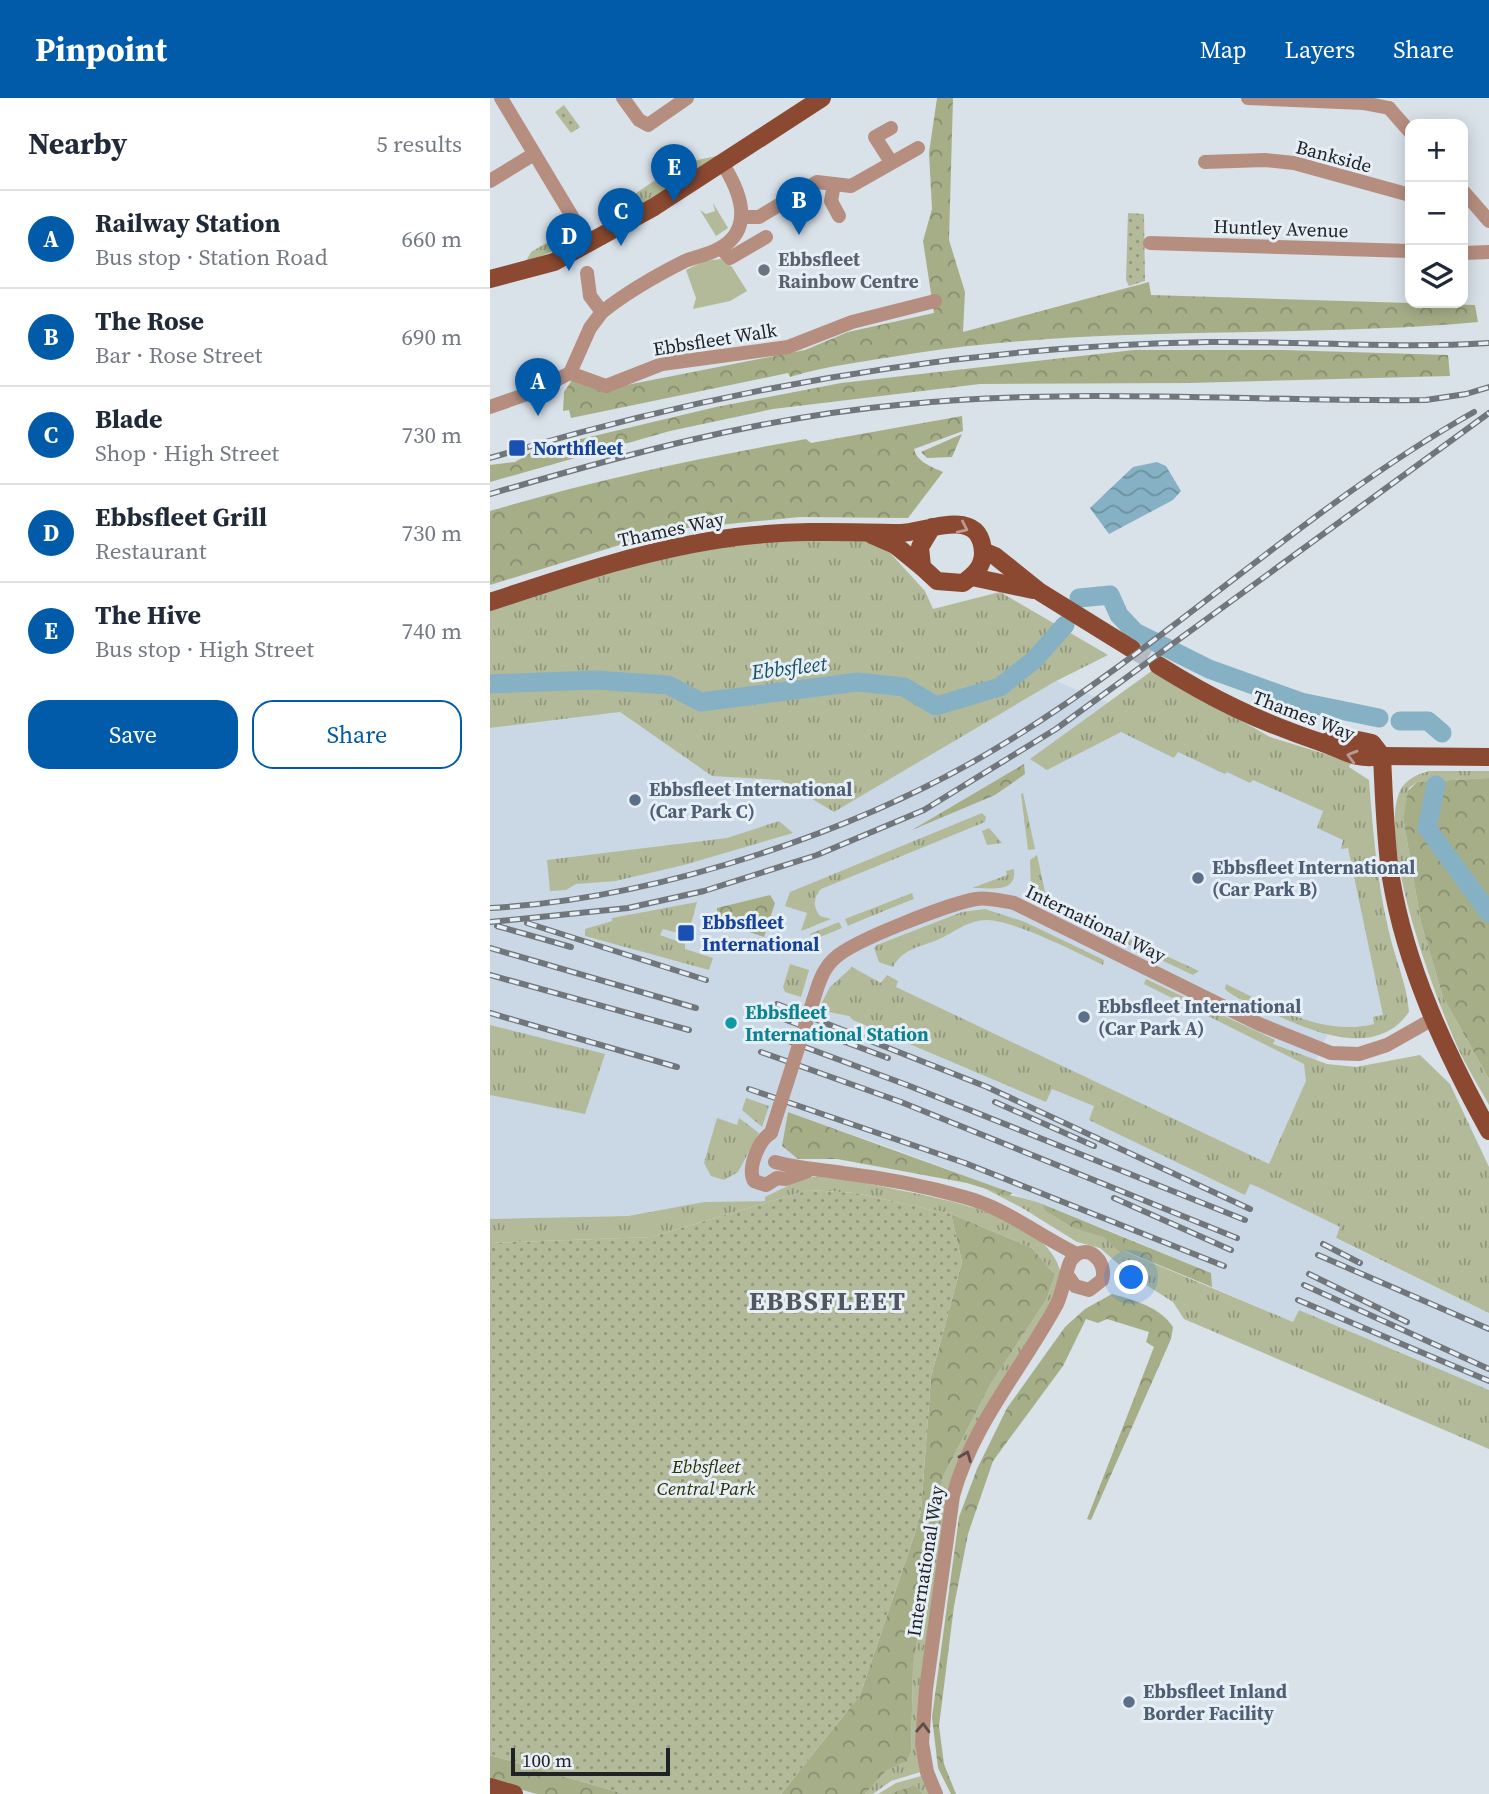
<!DOCTYPE html>
<meta charset="utf-8">
<style>
:root{--surface:#fff;--page:#f6f6f7;--text:#1f2937;--muted:#747a83;--line:#e0e1e3;--accent:#015ba9}
body{margin:0;font-family:"Source Serif 4",serif;background:var(--page);color:var(--text)}
.controls{position:absolute;right:21px;top:21px;display:grid;overflow:hidden;border-radius:14px;box-shadow:0 4px 18px #0003}
.controls button{width:63px;height:63px;display:grid;place-items:center;padding:0;border:0;border-bottom:2px solid var(--line);background:var(--surface);color:var(--text);font:35px sans-serif}
.scale{position:absolute;left:21px;bottom:18px;width:159px;box-sizing:border-box;padding-left:7px;border:4px solid #202326;border-top:0;font-size:19px;line-height:24px;white-space:nowrap;color:#202326;-webkit-text-stroke:5px #e6eef6;paint-order:stroke}
.you{position:absolute;left:642px;top:1180px;width:24px;height:24px;margin:-18px;border:5px solid #fff;border-radius:50%;background:#1a73e8;box-shadow:0 0 0 10px #1a73e833}
.badge{display:grid;place-items:center;width:46px;height:46px;border-radius:50%;background:var(--accent);color:#fff;font-size:23px;font-weight:700}
.pin{position:absolute;translate:-50% -58px;filter:drop-shadow(0 2px 4px #0008)}
.pin::after{content:'';position:absolute;top:37px;width:24px;height:21px;background:inherit;clip-path:polygon(0 0,100% 0,50% 100%)}
.list{margin:0;padding:0;list-style:none}
h2{display:flex;justify-content:space-between;align-items:center;height:91px;margin:0;padding:0 28px;font-size:30px}
h2 small{font-size:23px;font-weight:400;color:var(--muted)}
.list li{display:grid;grid-template-columns:46px 1fr auto;gap:21px;align-items:center;box-sizing:border-box;height:98px;padding:0 28px;border-top:2px solid var(--line)}
.list b{display:block;font-size:26px;white-space:nowrap}
.list p{margin:0;font-size:23px;white-space:nowrap;color:var(--muted)}
.list em{font-size:23px;font-style:normal;color:var(--muted)}
.actions{display:flex;gap:14px;padding:21px 28px}
.actions a{flex:1;padding:16px 0;border:2px solid var(--accent);border-radius:21px;text-align:center;font-size:24px;color:var(--accent)}
.actions .main{background:var(--accent);color:#fff}
.icon{flex:none;width:38px;height:38px;fill:none;stroke:currentColor;stroke-width:2;stroke-linecap:round;stroke-linejoin:round}
.map{position:relative;flex:none;width:999px;height:1696px;overflow:hidden}
header{display:flex;align-items:center;gap:42px;box-sizing:border-box;height:98px;padding:0 35px;background:var(--accent);color:#fff}
header strong{font-size:33px}
nav{display:flex;gap:38px;margin-inline-start:auto;font-size:24px}
main{display:flex}
aside{flex:1;background:var(--surface)}
.map>svg:first-child{display:block}
</style>
<header>
<strong>Pinpoint</strong>
<nav><a>Map</a><a>Layers</a><a>Share</a></nav>
</header>
<main>
<aside>
<h2>Nearby<small>5 results</small></h2>
<ul class="list">
<li><span class="badge">A</span><div><b>Railway Station</b><p>Bus stop · Station Road</p></div><em>660 m</em></li>
<li><span class="badge">B</span><div><b>The Rose</b><p>Bar · Rose Street</p></div><em>690 m</em></li>
<li><span class="badge">C</span><div><b>Blade</b><p>Shop · High Street</p></div><em>730 m</em></li>
<li><span class="badge">D</span><div><b>Ebbsfleet Grill</b><p>Restaurant</p></div><em>730 m</em></li>
<li><span class="badge">E</span><div><b>The Hive</b><p>Bus stop · High Street</p></div><em>740 m</em></li>
</ul>
<div class="actions"><a class="main">Save</a><a>Share</a></div>
</aside>
<div class="map">
<svg width="999" height="1696" viewBox="0 0 999 1696">
<defs>
<pattern id="grass-tufts" width="24" height="20" patternUnits="userSpaceOnUse" patternTransform="scale(1.75)"><rect width="24" height="20" fill="#b3ba99"/><path d="M3 7l-1-3M5 7V3M7 7l1-3M15 17l-1-3M17 17v-4M19 17l1-3" fill="none" stroke="#91977d"/></pattern>
<pattern id="forest-crowns" width="20" height="18" patternUnits="userSpaceOnUse" patternTransform="scale(1.75)"><rect width="20" height="18" fill="#a6ae88"/><path d="M2 6a3 3 0 1 1 6 0M12 15a3 3 0 1 1 6 0" fill="none" stroke="#878d6f"/></pattern>
<pattern id="park-dots" width="8" height="8" patternUnits="userSpaceOnUse" patternTransform="scale(1.75)"><rect width="8" height="8" fill="#b3ba99"/><path d="M2 2h.1M6 6h.1" fill="none" stroke="#91977d" stroke-width="1.8" stroke-linecap="round"/></pattern>
<pattern id="water-waves" width="16" height="10" patternUnits="userSpaceOnUse" patternTransform="scale(1.75)"><rect width="16" height="10" fill="#86b1c4"/><path d="M0 5q4-4 8 0t8 0" fill="none" stroke="#6d909f"/></pattern>
</defs>
<rect width="100%" height="100%" fill="#d9e1e9"/>
<!-- built -->
<path fill="#cad7e5" d="M566,583L853,701L893,917L885,926L854,938L838,935L779,1066L851,1129L846,1141L999,1215V1292L809,1212L803,1224L722,1189L721,1175L621,1133L410,1053L298,1014L292,1048L308,1061L319,1092L278,1103L214,1104L138,1118L0,1121V630L130,614L222,677L290,682L344,714Z"/>
<!-- grass -->
<g fill="url(#grass-tufts)">
<path d="M231,57L160,104L128,119L136,102L189,66Z"/>
<path d="M82,130C83,150 50,157 35,165L41,154Z"/>
<path d="M366,439L404,452L401,456L435,493L443,511L510,494L618,557L566,583L344,714L290,682L222,678L130,614L0,630V510L145,464L255,444Z"/>
<path d="M663,572L780,639L861,664L859,669L879,682C883,733 887,785 899,834C905,861 917,886 919,914C884,964 816,931 773,911C761,905 744,900 735,891L736,886C782,908 832,939 884,926L883,919L893,917L858,750L851,751L853,742L827,730L833,713L763,682L760,685L737,674L735,676L688,654L684,660L631,634L557,672L540,661Z"/>
<path d="M940,673H999V680L927,684L919,690L913,719L931,825L953,899L999,981V1007C989,988 977,970 968,950C945,899 887,745 910,693C916,681 927,676 940,673Z"/>
<path d="M533,695L545,751L538,752L531,696Z"/>
<path d="M492,715L496,719L495,724L331,791C323,800 323,809 330,818L341,821L311,833L317,815L295,808L300,794Z"/>
<path d="M289,723L303,735L194,767L125,783L86,786L76,792L60,793L57,762L237,740Z"/>
<path d="M499,730L512,745L497,747L492,733Z"/>
<path d="M547,757L557,803L709,873L703,877L546,803L541,792L540,762Z"/>
<path d="M524,771C527,797 499,789 482,790L517,777L516,773Z"/>
<path d="M422,795L424,801C401,810 381,818 358,828L355,821Z"/>
<path d="M207,804L200,830L192,836L173,831L170,837L195,846V851L223,860L219,872L95,838V831L122,823V820Z"/>
<path d="M495,811L535,824L614,862L613,867C588,855 523,822 497,822C477,822 464,835 447,842C430,849 412,851 403,869L389,864L384,850L387,847L472,814Z"/>
<path d="M349,824L352,830L323,842L320,836Z"/>
<path d="M300,866L319,872L311,899L295,894L293,889Z"/>
<path d="M362,869L391,885L397,877L408,883L406,889L779,1066L816,983L814,966L654,886L656,881L785,942L783,946L837,966L866,969L930,957L960,986L999,1069V1215L846,1140L850,1129L768,1089L760,1086L755,1097L599,1022L604,1008L562,991L556,1004L363,922L359,918L328,912L340,889Z"/>
<path d="M0,927L115,956L95,1016L0,997Z"/>
<path d="M256,1000L279,1008L272,1029L252,1012Z"/>
<path d="M227,1020L247,1027L249,1020L269,1035L248,1074L234,1082L221,1078L214,1065Z"/>
<path d="M314,1080C344,1076 374,1085 404,1091C453,1101 574,1121 572,1188L463,1380L434,1673L401,1683L383,1696H375L396,1673L417,1663L421,1654L423,1568L453,1379L500,1287L556,1202L565,1177L542,1150L461,1116L365,1095L319,1092L161,1139L0,1145V1121L138,1118L214,1104L275,1103V1099Z"/>
<path d="M492,1089C512,1097 530,1098 552,1106L555,1113L583,1130L614,1138L630,1155L634,1153L803,1224L809,1212L999,1292V1351L694,1221L683,1204L642,1178L610,1150L587,1144L534,1111Z"/>
<path d="M435,1677L443,1696H433L425,1687L399,1696H388L406,1685Z"/>
</g>
<!-- forest -->
<g fill="url(#forest-crowns)">
<path d="M447,0H463L459,142L475,194L473,234L659,184L661,197L985,207L988,224C798,241 609,226 420,256C379,263 339,267 300,279L298,275L81,320L79,312L73,313L74,294L82,282L111,292L315,252L358,234L444,215L433,143L442,111L439,55Z"/>
<path d="M644,252H793L958,257L960,278L699,285L490,286L283,311L180,333L0,384V367L25,364L40,355L87,342L226,309L351,285Z"/>
<path d="M472,318L473,333L424,351C427,364 442,369 453,374L418,420L310,419L178,432L0,487V413C104,382 209,360 316,341L321,345Z"/>
<path d="M472,336L462,359L437,360L431,354Z"/>
<path d="M534,666L535,676L505,697L422,732Z"/>
<path d="M999,680V981L953,899L931,825L913,719L918,693L927,684Z"/>
<path d="M280,797L285,805L274,839L227,823V810Z"/>
<path d="M298,1014L522,1095L519,1098L477,1085L347,1061H308L292,1048Z"/>
<path d="M552,1106L721,1175L722,1189L635,1153L630,1155L614,1139L583,1130L555,1113Z"/>
<path d="M461,1116L542,1150L565,1177L556,1202L500,1287L453,1379L423,1568L421,1654L417,1663L396,1673L375,1696H291L370,1597L425,1435L431,1413L441,1279L472,1164Z"/>
<path d="M622,1196C644,1202 670,1209 683,1229L681,1241L601,1422L597,1421L664,1249L656,1244L659,1234L617,1221L608,1225L596,1221L573,1268L503,1363L478,1436L464,1508L449,1628L454,1666L466,1696H461L448,1670L442,1619L469,1419L487,1371L517,1310L575,1229L595,1211Z"/>
<path d="M0,1657L135,1696H47L0,1683Z"/>
<path d="M425,1687L433,1696H399Z"/>
</g>
<!-- park -->
<g fill="url(#park-dots)">
<path d="M74,7L90,29L81,35L65,14Z"/>
<path d="M638,115L654,116L655,183L639,188L636,182Z"/>
<path d="M319,1092L365,1095L461,1116L472,1164L441,1279L431,1413L425,1435L370,1597L291,1696H135L0,1657V1145L161,1139Z"/>
</g>
<!-- garden -->
<g fill="#b3ba99">
<path d="M223,105L238,130L226,138L210,112L216,116L225,113Z"/>
<path d="M231,161L242,169L257,193L240,203L203,211L206,200L196,172L214,163Z"/>
</g>
<!-- water -->
<path fill="url(#water-waves)" d="M667,364L676,368L691,393L683,402L619,436L600,410L643,369Z"/>
<g fill="none" stroke-linecap="round" stroke-linejoin="round">
<!-- river -->
<g stroke="#86b1c4" stroke-width="19">
<path d="M589,500L620,497L629,517L645,534L719,571L811,604L889,620"/>
<path d="M0,586L106,582L178,587L211,604L368,584L414,589L446,608L510,589L544,562L575,527"/>
<path d="M910,623H938L952,635"/>
<path d="M946,687L937,730L999,815"/>
</g>
<!-- major-tunnel -->
<path stroke="#b4bbc2" stroke-width="18" stroke-dasharray="18 9" stroke-linecap="butt" d="M642,551L668,567"/>
<!-- minor -->
<g stroke="#b58e80" stroke-width="14">
<path d="M11,0L98,145"/>
<path d="M133,0L149,22L158,27L197,0"/>
<path d="M758,0L873,5L899,10"/>
<path d="M899,10L920,34"/>
<path d="M401,64L385,39L401,30"/>
<path d="M715,64L775,62L804,65L920,97"/>
<path d="M0,83L44,56"/>
<path d="M344,86L341,103L349,118"/>
<path d="M973,93L999,123"/>
<path d="M251,119H269L327,84L361,88L428,50"/>
<path d="M660,145L920,153"/>
<path d="M231,150L240,160L276,139"/>
<path d="M973,155L999,154"/>
<path d="M97,175L100,198L112,214C136,195 167,177 195,163C206,158 219,157 230,150C266,130 249,91 232,65"/>
<path d="M112,214L100,230L80,275L116,288L172,266L298,249L362,224L445,203"/>
<path d="M0,309L40,295L80,275"/>
<path d="M323,903C328,888 332,871 345,860C364,842 459,806 486,801C498,799 511,803 524,805L769,926L841,955L869,956L897,947L943,921"/>
<path d="M281,1035C269,1042 257,1070 264,1083L276,1087L287,1080L296,1081L318,1073"/>
<path d="M285,1064C308,1071 329,1071 353,1075C393,1080 435,1088 474,1099C516,1110 549,1138 587,1156"/>
<path d="M446,1696L437,1674L432,1645L436,1591L463,1398C483,1325 532,1271 567,1206C573,1194 577,1166 582,1161C597,1143 618,1164 612,1182L599,1192L585,1188L578,1178"/>
</g>
<!-- major -->
<g stroke="#8a4930" stroke-width="18">
<path d="M0,181L64,164L164,109L332,0"/>
<path d="M382,437L405,447L432,469"/>
<path d="M493,453L505,458L550,494L642,551"/>
<path d="M482,479L543,492"/>
<path d="M0,504C81,477 161,450 246,439C301,432 355,434 410,435C435,435 491,406 493,455C493,469 484,477 473,485L447,483L432,469L430,449L442,429"/>
<path d="M668,567C724,602 768,623 830,644C854,652 865,663 892,658L999,659"/>
<path d="M834,645C851,637 863,641 882,645L892,658"/>
<path d="M892,658C894,699 895,740 901,780C916,870 955,953 999,1033"/>
<path d="M0,1689L24,1696"/>
</g>
<!-- rail casing -->
<g stroke="#71767b" stroke-width="6">
<g id="rail">
<path d="M0,360C232,290 476,248 719,244C812,243 906,251 999,245"/>
<path d="M0,396C134,357 268,320 408,307C583,289 760,304 936,302L976,296L999,289"/>
<path d="M0,810C169,801 377,731 520,642C681,543 819,407 984,314"/>
<path d="M0,824L138,810L214,793L327,757L434,712L566,631L999,315"/>
<path d="M37,825L216,882"/>
<path d="M7,828L81,849"/>
<path d="M0,850L206,910"/>
<path d="M0,877L199,932"/>
<path d="M287,906L497,989L760,1111"/>
<path d="M0,915L187,969"/>
<path d="M283,917L398,960"/>
<path d="M277,935L417,987L755,1122"/>
<path d="M271,954L411,1004L747,1140"/>
<path d="M259,991L475,1065L734,1168"/>
<path d="M505,1004L604,1048"/>
<path d="M624,1100L741,1152"/>
<path d="M833,1146L870,1165"/>
<path d="M828,1157L999,1231"/>
<path d="M819,1176L917,1224"/>
<path d="M814,1187L999,1271"/>
<path d="M808,1202L999,1283"/>
</g>
</g>
<!-- rail -->
<use href="#rail" stroke="#e6eef6" stroke-width="3.5" stroke-dasharray="10" stroke-linecap="butt"/>
<!-- minor-bridge -->
<path stroke="#b58e80" stroke-width="14" d="M281,1035L323,903"/>
</g>
<!-- one-way arrows -->
<defs><path id="oneway-chevron" d="M-2-3.5L2.5 0L-2 3.5" fill="none" stroke-width="1.6" stroke-linecap="round" stroke-linejoin="round" transform="scale(1.75)"/></defs>
<g stroke="#b89c93">
<use href="#oneway-chevron" transform="translate(473 430) rotate(25)"/>
<use href="#oneway-chevron" transform="translate(862 658) rotate(-164)"/>
</g>
<g stroke="#5c4e4a">
<use href="#oneway-chevron" transform="translate(476 1358) rotate(-68)"/>
<use href="#oneway-chevron" transform="translate(433 1630) rotate(-87)"/>
</g>
<!-- markers -->
<circle fill="#6b7280" stroke="#e6eef6" stroke-width="2.5" cx="274" cy="172" r="7"/>
<g fill="#1a4fb4" stroke="#e6eef6" stroke-width="2.5">
<rect x="18" y="341" width="18" height="18" rx="3.5"/>
<rect x="187" y="826" width="18" height="18" rx="3.5"/>
</g>
<g fill="#5c6f8a" stroke="#e6eef6" stroke-width="2.5">
<circle cx="145" cy="702" r="7"/>
<circle cx="708" cy="780" r="7"/>
<circle cx="594" cy="919" r="7"/>
<circle cx="639" cy="1604" r="7"/>
</g>
<circle fill="#0f9aa8" stroke="#e6eef6" stroke-width="2.5" cx="241" cy="925" r="7"/>
<g text-anchor="middle" stroke-width="6" stroke-linejoin="round" paint-order="stroke">
<!-- street labels -->
<g font-size="19" fill="#202326" stroke="#e6eef6">
<text transform="translate(844 58) rotate(15)" y="7">Bankside</text>
<text transform="translate(791 130) rotate(2)" y="7">Huntley Avenue</text>
<text transform="translate(225 241) rotate(-9)" y="7">Ebbsfleet Walk</text>
<text transform="translate(181 431) rotate(-12)" y="7">Thames Way</text>
<text transform="translate(814 617) rotate(21)" y="7">Thames Way</text>
<text transform="translate(606 825) rotate(26)" y="7">International Way</text>
<text transform="translate(435 1463) rotate(-81)" y="7">International Way</text>
</g>
<!-- worship labels -->
<g font-size="19" font-weight="bold" fill="#5b616d" stroke="#e6eef6" text-anchor="start">
<text x="288" y="168">Ebbsfleet<tspan x="288" dy="22">Rainbow Centre</tspan></text>
</g>
<!-- transit labels -->
<g font-size="19" font-weight="bold" fill="#164399" stroke="#e6eef6" text-anchor="start">
<text x="43" y="357">Northfleet</text>
<text x="212" y="831">Ebbsfleet<tspan x="212" dy="22">International</tspan></text>
</g>
<!-- service labels -->
<g font-size="19" font-weight="bold" fill="#4e5e75" stroke="#e6eef6" text-anchor="start">
<text x="159" y="698">Ebbsfleet International<tspan x="159" dy="22">(Car Park C)</tspan></text>
<text x="722" y="776">Ebbsfleet International<tspan x="722" dy="22">(Car Park B)</tspan></text>
<text x="608" y="915">Ebbsfleet International<tspan x="608" dy="22">(Car Park A)</tspan></text>
<text x="653" y="1600">Ebbsfleet Inland<tspan x="653" dy="22">Border Facility</tspan></text>
</g>
<!-- culture labels -->
<g font-size="19" font-weight="bold" fill="#0d838f" stroke="#e6eef6" text-anchor="start">
<text x="255" y="921">Ebbsfleet<tspan x="255" dy="22">International Station</tspan></text>
</g>
<!-- park labels -->
<g font-size="19" font-style="italic" fill="#2b3102" stroke="#e6eef6">
<text x="216" y="1375">Ebbsfleet<tspan x="216" dy="22">Central Park</tspan></text>
</g>
<!-- water labels -->
<g font-size="21" font-style="italic" fill="#175064" stroke="#e6eef6">
<text transform="translate(299 570) rotate(-7)" y="7">Ebbsfleet</text>
</g>
<!-- district labels -->
<g font-size="26" font-weight="bold" letter-spacing="2" fill="#50575e" stroke="#e6eef6">
<text x="338" y="1212">EBBSFLEET</text>
</g>
</g>
</svg>
<div class="controls">
<button>+</button>
<button>−</button>
<button><svg class="icon" aria-label="layers" viewBox="0 0 24 24"><path d="M12 4l9 5-9 5-9-5zM3 14l9 5 9-5"/></svg></button>
</div>
<div class="scale">100 m</div>
<div class="you"></div>
<div class="pin badge" style="left:48px;top:318px">A</div>
<div class="pin badge" style="left:309px;top:137px">B</div>
<div class="pin badge" style="left:131px;top:148px">C</div>
<div class="pin badge" style="left:79px;top:173px">D</div>
<div class="pin badge" style="left:184px;top:104px">E</div>
</div>
</main>
